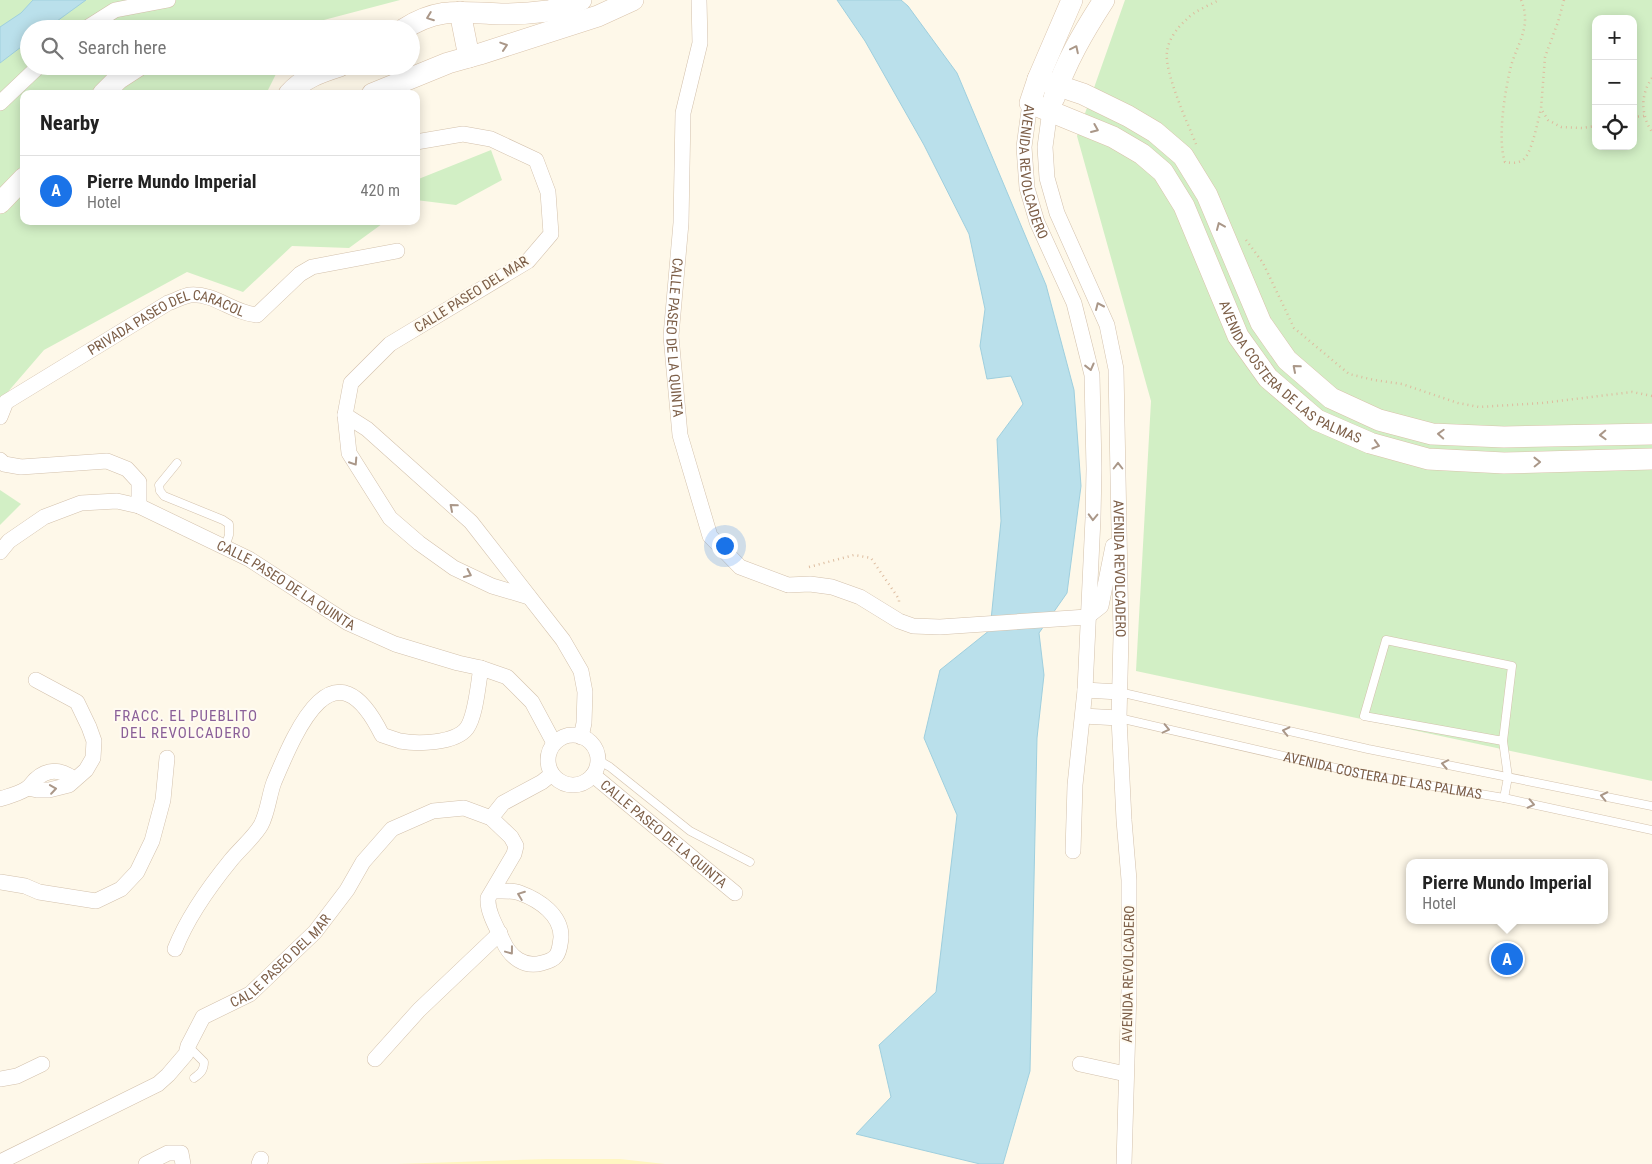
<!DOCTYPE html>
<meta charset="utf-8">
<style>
:root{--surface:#fff;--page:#f6f6f6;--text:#222;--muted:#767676;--line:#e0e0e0;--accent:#1a73e8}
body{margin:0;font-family:"Roboto Condensed",sans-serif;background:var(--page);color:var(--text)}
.controls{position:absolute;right:15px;top:15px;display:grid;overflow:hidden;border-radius:10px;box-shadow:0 2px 12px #0003}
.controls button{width:45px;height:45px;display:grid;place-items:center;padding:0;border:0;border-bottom:1px solid var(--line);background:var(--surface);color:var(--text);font:25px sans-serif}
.you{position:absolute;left:724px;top:545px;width:18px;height:18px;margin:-12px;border:4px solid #fff;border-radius:50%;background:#1a73e8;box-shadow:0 0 0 8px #1a73e833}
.badge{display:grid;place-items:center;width:32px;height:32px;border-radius:50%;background:var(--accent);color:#fff;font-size:16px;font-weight:700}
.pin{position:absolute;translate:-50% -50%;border:2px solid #fff;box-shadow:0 1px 5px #0006}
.popup{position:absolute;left:1406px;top:859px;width:202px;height:65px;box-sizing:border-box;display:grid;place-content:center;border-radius:10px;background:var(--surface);filter:drop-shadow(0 1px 4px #0005);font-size:16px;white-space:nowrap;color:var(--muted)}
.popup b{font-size:19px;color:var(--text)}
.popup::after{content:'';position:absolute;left:50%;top:100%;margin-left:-10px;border:10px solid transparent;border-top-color:var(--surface)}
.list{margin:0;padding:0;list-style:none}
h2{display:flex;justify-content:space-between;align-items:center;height:65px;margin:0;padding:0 20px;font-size:21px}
h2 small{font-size:16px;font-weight:400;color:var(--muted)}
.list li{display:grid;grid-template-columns:32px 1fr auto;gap:15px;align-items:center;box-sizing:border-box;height:70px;padding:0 20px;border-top:1px solid var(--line)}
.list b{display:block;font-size:19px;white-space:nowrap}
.list p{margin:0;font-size:16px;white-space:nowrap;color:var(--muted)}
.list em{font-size:16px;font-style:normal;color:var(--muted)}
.icon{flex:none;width:28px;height:28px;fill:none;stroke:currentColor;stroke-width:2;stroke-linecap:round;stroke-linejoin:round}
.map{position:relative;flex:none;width:1652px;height:1164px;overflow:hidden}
.search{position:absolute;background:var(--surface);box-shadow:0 2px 12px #0003;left:20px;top:20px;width:400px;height:55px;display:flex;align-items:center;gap:12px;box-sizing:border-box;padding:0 18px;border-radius:28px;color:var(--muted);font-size:19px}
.panel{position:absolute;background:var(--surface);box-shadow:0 2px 12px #0003;left:20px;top:90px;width:400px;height:135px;border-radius:10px}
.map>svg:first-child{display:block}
</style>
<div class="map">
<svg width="1652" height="1164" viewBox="0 0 1652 1164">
<rect width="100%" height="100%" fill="#fef8e9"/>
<!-- green -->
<g fill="#d2efc5" fill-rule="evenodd">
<path d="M0,0H400L301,26L299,29H29V66H280L266,94H24V221H386L349,248L292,246L243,292L187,272L44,350L0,401Z"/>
<path d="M1125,0H1652V781L1136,671L1151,401L1077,136ZM1596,19H1633V146H1596Z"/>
<path d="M491,150L502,180L456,205L416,200V180Z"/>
<path d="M0,490L21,504L0,525Z"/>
</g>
<!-- sand -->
<path fill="#fff6c2" d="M547,1159H620L665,1164H397Z"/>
<!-- water -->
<g fill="#bae0eb" stroke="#9fcfde">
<path d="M33,0H86L46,29H29V41L0,63V27L21,13Z"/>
<path d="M837,0H901L908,6L957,73L1046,285L1074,390L1081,486L1067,593L1039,633L1044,675L1037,738L1030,1071L1003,1164H980L856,1134L891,1097L879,1045L936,992L957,815L924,738L940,670L990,630L1001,521L997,439L1023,404L1011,376L987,379L980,346L985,309L969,234L924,145L865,41Z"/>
</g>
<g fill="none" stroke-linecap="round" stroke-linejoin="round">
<!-- service casing -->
<g stroke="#d3c1ac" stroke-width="9">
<g id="service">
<path d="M177,463L159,485L160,491L164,496L223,520L229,524V535L225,547"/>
<path d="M1119,692L1368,749L1652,806"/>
<path id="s1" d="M1119,718L1362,774L1504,798L1652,830"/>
<path d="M1503,741L1364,716L1386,640L1512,666L1503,741L1508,777L1504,798"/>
<path d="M598,760L610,767L690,831L750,862"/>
<path d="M188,1046L204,1062C204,1070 201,1073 194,1078"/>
</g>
</g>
<!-- minor casing -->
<g stroke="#d3c1ac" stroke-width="16">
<g id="minor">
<path id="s2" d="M699,0L700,43L683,113L681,223L671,336L680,435L710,536L740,567L788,585L810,584L832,587L860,597L899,621L913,626L940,627L1087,617L1101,606L1113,546"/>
<path d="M85,29L115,10L168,0"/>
<path d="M0,103L39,66"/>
<path id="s3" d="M1030,103L1024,147L1027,188L1037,222L1074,303L1092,375L1094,469L1093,518L1085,690L1075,785L1073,851"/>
<path id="s4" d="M1050,110L1045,147L1047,178L1057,213L1107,325L1116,369L1121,636L1119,718L1124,820L1129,880V990L1124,1164"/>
<path d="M416,142L463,134L491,139L536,160L548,192L551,234L528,261L390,344L351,383L345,415L349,453L390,518L419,543L454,568L492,586L529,597"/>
<path d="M345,415L367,429L471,522L563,640L581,671L585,692L584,723L581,737"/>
<path id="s5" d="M0,417L6,402L168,303C175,301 183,296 190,295C215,293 233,313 257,315L300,274L312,267L397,251"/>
<path d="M0,460L4,464L21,467L107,461L127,469L139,482V506"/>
<path id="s6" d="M0,552L9,541L44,517L81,503L117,501L139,506L249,559L348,623L395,644L458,663L481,668L507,677L532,702L554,743"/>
<path d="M1085,690L1119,692"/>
<path d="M1083,716L1119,718"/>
<circle cx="573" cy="760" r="25"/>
<path id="s7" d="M593,775L735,893"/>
<path d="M28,788L37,790H49L69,785L86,770L93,758L94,741L89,727L77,702L36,680"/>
<path d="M0,799C9,796 18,794 26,789C30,787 32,783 35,780C48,768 60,769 74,779"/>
<path d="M491,818L503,803L542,782L552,774"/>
<path d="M0,882L25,886L39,892L96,901L121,889L137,872L152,841L163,800L167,758"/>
<path d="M175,949C188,916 209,887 231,860C240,849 255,836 261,825C268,812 269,795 274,782C296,730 334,638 382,735C388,737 394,739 400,741C417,744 455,744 467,728C476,715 478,684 481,668"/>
<path d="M375,1059L419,1010L500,933"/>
<path d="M1080,1064L1126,1074"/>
<path d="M0,1079L17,1076L42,1064"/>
<path id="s8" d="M0,1162L158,1084L168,1075L186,1054L188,1046L203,1017L250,994L315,932L347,890L363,862L392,829L433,811L464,808L491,818L511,837L516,846L514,854L488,898C487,912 497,928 503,941C510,957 524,968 542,963C546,962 553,960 556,956C560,951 560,944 561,938C562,915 539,900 520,893C512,890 501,891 493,891"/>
<path d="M146,1164L168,1153H181L183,1164"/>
<path d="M259,1164L261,1159"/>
</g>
</g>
<!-- secondary casing -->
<g stroke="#d9c3ab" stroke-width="22">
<g id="secondary">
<path id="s9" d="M1072,0L1038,79L1030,103L1113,137L1142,154L1163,172L1184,206L1238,336L1268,378L1317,420L1370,443L1428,459L1504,463L1652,459"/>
<path d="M460,12L469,57"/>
<path d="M404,29C440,6 462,13 501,14C516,14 533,13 548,11C559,9 570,3 581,0"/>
<path d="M1038,79L1083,94L1128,116L1155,132L1183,156L1207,195L1261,323L1287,360L1331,398L1379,420L1432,434L1504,437L1652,434"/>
<path d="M103,94L118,79L138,66"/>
<path d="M289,94C303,78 321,72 340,66"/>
<path d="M372,94L448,63L480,54L598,16L633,0"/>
<path d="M1054,98C1065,63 1084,31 1104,0"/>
<path d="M0,203L24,178"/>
</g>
</g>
<!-- path -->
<g stroke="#ddbc9f" stroke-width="2.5" stroke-dasharray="1 4" stroke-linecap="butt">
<path d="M1521,0C1532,26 1518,42 1511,66C1505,90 1497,139 1505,162C1511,163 1518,164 1524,159C1532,152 1538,120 1541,109"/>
<path d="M1564,0L1558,22L1545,57L1541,109L1548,120L1561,127L1582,128L1596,126"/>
<path d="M1652,78C1640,95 1641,115 1652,132"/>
<path d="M1633,117L1644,116"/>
<path d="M1196,144C1188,124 1164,72 1167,52C1168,40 1177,28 1186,20C1194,11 1208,6 1219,0"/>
<path d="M1246,240L1263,263L1294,328L1349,374L1374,380L1402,384L1458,403L1479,407L1542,403L1632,392L1652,396"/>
<path d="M809,567L854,555L871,558L899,599V604"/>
</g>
<!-- service -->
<use href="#service" stroke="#fff" stroke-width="8"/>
<!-- minor -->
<use href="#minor" stroke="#fff" stroke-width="15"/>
<!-- secondary -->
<use href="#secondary" stroke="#fff" stroke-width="21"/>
</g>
<!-- one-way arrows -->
<defs><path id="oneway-chevron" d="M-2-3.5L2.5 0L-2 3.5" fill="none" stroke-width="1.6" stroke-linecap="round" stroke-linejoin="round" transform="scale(1.25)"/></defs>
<g stroke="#aa9788">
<use href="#oneway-chevron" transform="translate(430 17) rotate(159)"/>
<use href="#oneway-chevron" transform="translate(504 46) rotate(-18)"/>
<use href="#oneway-chevron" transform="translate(1075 49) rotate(-64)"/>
<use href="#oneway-chevron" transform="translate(1095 129) rotate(23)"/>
<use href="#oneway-chevron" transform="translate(1220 226) rotate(-113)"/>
<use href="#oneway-chevron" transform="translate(1099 306) rotate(-114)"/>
<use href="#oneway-chevron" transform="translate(1090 367) rotate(76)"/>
<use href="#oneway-chevron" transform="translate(1296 368) rotate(-139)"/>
<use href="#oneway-chevron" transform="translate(1441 434) rotate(-177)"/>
<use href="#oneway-chevron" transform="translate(1603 435) rotate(178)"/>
<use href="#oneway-chevron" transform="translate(1376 445) rotate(16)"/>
<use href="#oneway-chevron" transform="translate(354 462) rotate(57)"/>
<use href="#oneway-chevron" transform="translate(1537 462) rotate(-1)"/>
<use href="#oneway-chevron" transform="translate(1118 466) rotate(-90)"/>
<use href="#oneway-chevron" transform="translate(453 507) rotate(-139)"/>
<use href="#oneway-chevron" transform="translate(1093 517) rotate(92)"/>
<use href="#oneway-chevron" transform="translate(468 574) rotate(25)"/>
<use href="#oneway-chevron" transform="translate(1166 729) rotate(13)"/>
<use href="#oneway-chevron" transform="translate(1286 731) rotate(-167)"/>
<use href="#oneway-chevron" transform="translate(1445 764) rotate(-169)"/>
<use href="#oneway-chevron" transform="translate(53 789) rotate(-8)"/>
<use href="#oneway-chevron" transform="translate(1604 796) rotate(-168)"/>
<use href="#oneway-chevron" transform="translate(1531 804) rotate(12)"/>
<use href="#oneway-chevron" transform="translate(521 895) rotate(-159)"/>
<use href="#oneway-chevron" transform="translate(510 951) rotate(53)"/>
</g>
<g text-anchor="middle" stroke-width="4" stroke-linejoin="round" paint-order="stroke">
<!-- street labels -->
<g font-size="14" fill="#7d5f48" stroke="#fffbf1">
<text dy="5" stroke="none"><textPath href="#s3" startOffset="70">AVENIDA REVOLCADERO</textPath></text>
<text transform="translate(471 294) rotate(-32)" y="5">CALLE PASEO DEL MAR</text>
<text dy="5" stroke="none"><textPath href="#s5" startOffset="200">PRIVADA PASEO DEL CARACOL</textPath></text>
<text dy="5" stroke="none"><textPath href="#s2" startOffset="340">CALLE PASEO DE LA QUINTA</textPath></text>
<text dy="5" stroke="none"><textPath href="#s9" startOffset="506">AVENIDA COSTERA DE LAS PALMAS</textPath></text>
<text dy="5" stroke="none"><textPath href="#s4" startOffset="472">AVENIDA REVOLCADERO</textPath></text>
<text dy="5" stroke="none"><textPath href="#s6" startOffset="322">CALLE PASEO DE LA QUINTA</textPath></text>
<text dy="5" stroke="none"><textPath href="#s1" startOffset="270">AVENIDA COSTERA DE LAS PALMAS</textPath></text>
<text dy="5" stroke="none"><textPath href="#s7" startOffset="92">CALLE PASEO DE LA QUINTA</textPath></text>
<text dy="5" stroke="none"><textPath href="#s8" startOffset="355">CALLE PASEO DEL MAR</textPath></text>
<text transform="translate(1128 974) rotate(-89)" y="5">AVENIDA REVOLCADERO</text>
</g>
<!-- neighbourhood labels -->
<g font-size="15" letter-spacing="1" fill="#8b6099" stroke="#fffbf1">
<text x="186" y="721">FRACC. EL PUEBLITO<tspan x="186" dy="17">DEL REVOLCADERO</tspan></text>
</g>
</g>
</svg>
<div class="controls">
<button>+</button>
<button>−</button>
<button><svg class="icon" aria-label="locate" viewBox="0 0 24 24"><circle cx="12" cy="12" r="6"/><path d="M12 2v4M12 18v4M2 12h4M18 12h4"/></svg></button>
</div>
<div class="you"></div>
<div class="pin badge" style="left:1507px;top:959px">A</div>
<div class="popup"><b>Pierre Mundo Imperial</b>Hotel</div>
<div class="search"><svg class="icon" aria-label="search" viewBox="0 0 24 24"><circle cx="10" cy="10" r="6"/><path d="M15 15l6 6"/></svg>Search here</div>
<section class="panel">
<h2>Nearby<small></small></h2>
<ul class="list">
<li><span class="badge">A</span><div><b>Pierre Mundo Imperial</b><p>Hotel</p></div><em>420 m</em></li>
</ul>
</section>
</div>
